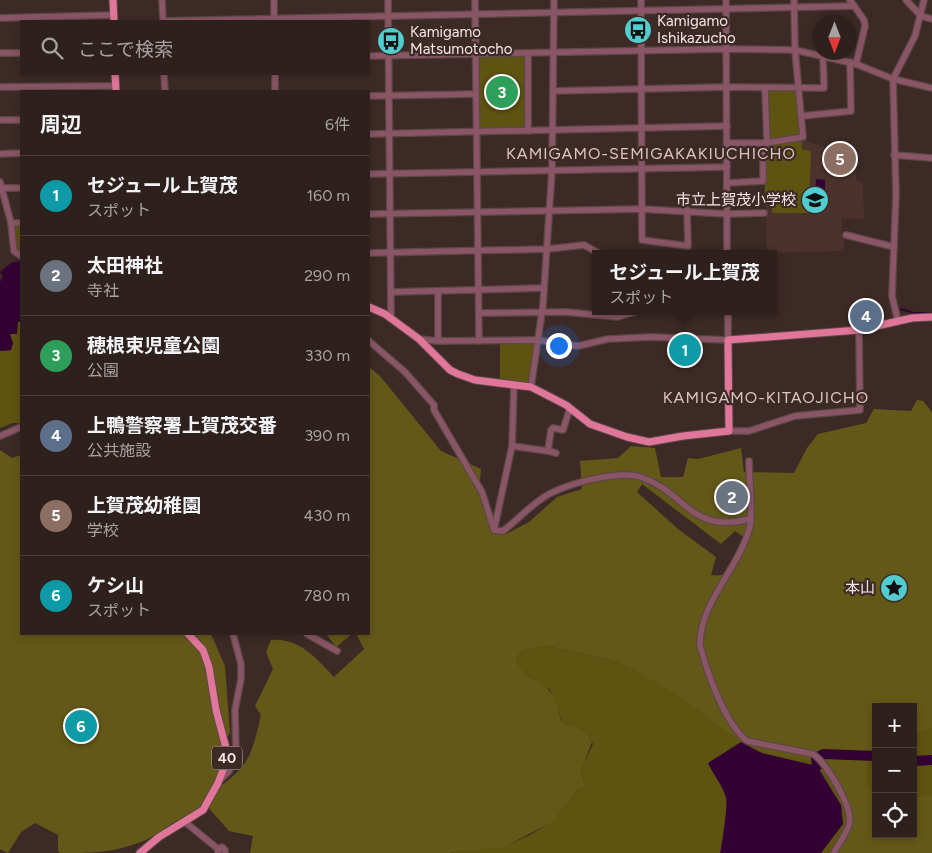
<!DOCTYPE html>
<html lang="ja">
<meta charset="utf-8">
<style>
:root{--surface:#2e201c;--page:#362825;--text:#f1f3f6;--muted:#a7a3a3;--line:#493e3b;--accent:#bca0f2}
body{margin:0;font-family:Figtree,"Noto Sans JP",sans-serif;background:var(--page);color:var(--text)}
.controls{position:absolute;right:15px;bottom:15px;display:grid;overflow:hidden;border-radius:0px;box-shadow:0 2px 8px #0003}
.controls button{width:45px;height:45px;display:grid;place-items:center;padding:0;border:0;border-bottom:1px solid var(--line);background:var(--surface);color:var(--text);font:25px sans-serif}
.compass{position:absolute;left:812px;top:15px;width:45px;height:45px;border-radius:50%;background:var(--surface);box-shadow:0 2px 8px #0003;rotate:180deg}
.you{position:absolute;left:558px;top:345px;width:18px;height:18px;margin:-12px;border:4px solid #fff;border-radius:50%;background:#1a73e8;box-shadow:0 0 0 8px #1a73e833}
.badge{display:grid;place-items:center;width:32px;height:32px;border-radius:50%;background:var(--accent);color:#fff;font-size:16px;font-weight:700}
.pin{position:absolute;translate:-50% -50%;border:2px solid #fff;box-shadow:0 1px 5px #0006}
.popup{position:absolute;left:592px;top:250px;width:185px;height:65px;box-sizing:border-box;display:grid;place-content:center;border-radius:0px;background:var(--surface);filter:drop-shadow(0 1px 4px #0005);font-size:16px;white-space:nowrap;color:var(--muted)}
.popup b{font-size:19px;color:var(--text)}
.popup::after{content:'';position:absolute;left:50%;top:100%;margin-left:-10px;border:10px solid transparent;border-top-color:var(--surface)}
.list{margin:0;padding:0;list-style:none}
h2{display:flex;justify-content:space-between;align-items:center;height:65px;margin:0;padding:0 20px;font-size:21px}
h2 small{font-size:16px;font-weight:400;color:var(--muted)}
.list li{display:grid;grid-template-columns:32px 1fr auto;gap:15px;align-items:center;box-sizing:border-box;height:80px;padding:0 20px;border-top:1px solid var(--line)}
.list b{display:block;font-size:19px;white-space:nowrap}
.list p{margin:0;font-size:16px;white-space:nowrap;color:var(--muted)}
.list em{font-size:16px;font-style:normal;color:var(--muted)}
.icon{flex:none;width:28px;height:28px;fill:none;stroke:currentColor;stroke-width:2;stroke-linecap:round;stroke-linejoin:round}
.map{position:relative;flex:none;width:932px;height:853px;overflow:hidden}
.search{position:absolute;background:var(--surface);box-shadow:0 2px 8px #0003;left:20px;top:20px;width:350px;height:55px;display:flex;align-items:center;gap:12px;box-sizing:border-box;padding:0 18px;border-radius:0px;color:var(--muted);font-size:19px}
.panel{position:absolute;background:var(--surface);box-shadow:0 2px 8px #0003;left:20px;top:90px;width:350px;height:545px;border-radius:0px}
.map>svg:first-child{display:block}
</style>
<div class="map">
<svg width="932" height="853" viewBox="0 0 932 853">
<rect width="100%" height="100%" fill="#3d2a26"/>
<!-- built -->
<path fill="#4c322c" d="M800,139L824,147L846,146L847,157H856V181L863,182L864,219L842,218L841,233L845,234L843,251L767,253L764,147Z"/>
<!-- green -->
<g fill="#5f5312">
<path d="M524,55L526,57L525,126L522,129H481L478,126L479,58L481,56Z"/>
<path d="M767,91H797L801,135L769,140Z"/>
<path d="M800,140L802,142V149L811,151L809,213H772V196L765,195L764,147L766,145Z"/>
<path d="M17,225H21V253L17,248L14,228Z"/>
<path d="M21,321V423H13L0,428V351L11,350L10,334L18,322Z"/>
<path d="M500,342H531L534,345L528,385L500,382Z"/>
<path d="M547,646L610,660L637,670L876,736V834H913V725L932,717V853H448L505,846L530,835L551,822L578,789L585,787L581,769L593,744C588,730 576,726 563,724L550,690L521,671L516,658L523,650Z"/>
</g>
<!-- forest -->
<g fill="#645818" fill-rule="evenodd">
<path d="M369,367L380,376L441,451L481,469L479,494L491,531L506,534L529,522L557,497L582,489L580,461L618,458L631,446L655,448L661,477H683L688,458L698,459L741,448L744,472L794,473L807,448L818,434L866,423L874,409L911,411L917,400L923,401L932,412V727L913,735V707H876V748L863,752L807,759L762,753L741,742L676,694L631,668L610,660L547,646L523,650L516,658C524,683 538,675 550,692C558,702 557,714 563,724C575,726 587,729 592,742L581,770L585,787L578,789L552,822L504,847L448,853H250L253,836L229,831L207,806C214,785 233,781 245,763C254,749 257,731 261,715L255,706L273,669L266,652L271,640C299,637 317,659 334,677L364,649L356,634H369ZM642,484L721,544L735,531L748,540C739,558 735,579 711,575L716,557L678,529L637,492Z"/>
<path d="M0,450L12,458L21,455V634H211L225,666L230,733C217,751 227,755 219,773C214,786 203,800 196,813C178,817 164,830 148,839C115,853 96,853 60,853L58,851V835L35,823L21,832L8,853L0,849Z"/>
<path d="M328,634H352L336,647L327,635Z"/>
<path d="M826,758L868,761L865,780L872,793L876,795V834H913V798L932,795V853H838L853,825L850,806Z"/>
</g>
<!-- water -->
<g fill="#330235">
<path d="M816,179L825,180V200L815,199Z"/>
<path d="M19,261L21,262V321L18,322L17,334H10L13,343L11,350L0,351V282L3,276L0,272L11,263Z"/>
<path d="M741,742L762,753L817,766L841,805L843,824L821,853H720C722,846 728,804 726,798C723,786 713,774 708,763Z"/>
</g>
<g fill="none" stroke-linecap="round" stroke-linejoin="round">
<!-- stream -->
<path stroke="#330235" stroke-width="2" d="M901,309L914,313H932"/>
<!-- river -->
<g stroke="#330235" stroke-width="10">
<path d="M913,761L932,760"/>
<path d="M817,766L816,758L823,754L876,756"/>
</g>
<!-- minor casing -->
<g stroke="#5a4844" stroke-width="8">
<g id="minor">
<path d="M162,0L163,21"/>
<path d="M274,0V20"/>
<path d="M388,0L391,319"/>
<path d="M475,0L479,341"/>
<path d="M641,0L642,240L688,246L687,210"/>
<path d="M726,0L727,254"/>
<path d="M850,0L864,20L865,26L856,64"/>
<path d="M906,0L921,16L932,19"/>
<path d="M0,18L114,15"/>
<path d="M163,21L854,6"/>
<path d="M0,53H21"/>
<path d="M528,53V131"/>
<path d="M369,56L726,49L795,50L856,64L893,79L932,88"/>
<path d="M164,74L165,91"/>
<path d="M275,74V91"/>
<path d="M0,87L116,86"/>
<path d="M765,88L767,143"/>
<path d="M553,91L727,87L824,88L823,55"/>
<path d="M369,96L476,94"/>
<path d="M802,116L851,111L850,62"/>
<path d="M0,120H21"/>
<path d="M369,134L727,126"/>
<path d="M727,143H767L803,137L795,50L794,0"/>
<path d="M0,154L21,153"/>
<path d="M894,155L932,158"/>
<path d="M369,174L727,167"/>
<path d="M0,182L11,223L14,251L21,256"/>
<path d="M727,183L763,181V143"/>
<path d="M3,188H21"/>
<path d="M369,214L642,209L727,214L764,213"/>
<path d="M11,223H21"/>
<path d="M846,235L894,247"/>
<path d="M369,253L548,249L584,245L600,254"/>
<path d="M438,291V341"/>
<path d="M391,292L544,288"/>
<path d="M479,313L566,312L617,317L638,311"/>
<path d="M898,321L892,296L896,194L893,79L915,36L924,0"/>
<path d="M419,339L438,341L537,340L578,346L608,339L651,337L728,340V311"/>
<path d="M369,341L405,372L434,405V410L482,492L494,530"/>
<path d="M514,385L512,446L494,530L503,531C519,519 533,502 551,493C571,483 619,470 641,477C687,493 690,534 749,519"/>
<path d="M531,387L543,305L552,170L554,0"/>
<path d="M729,431H749L795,416L860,410L859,330"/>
<path d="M0,436L21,427"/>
<path d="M512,446L548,451L551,430L553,428L563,430L570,408"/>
<path d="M548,451L556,453"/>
<path d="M749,461C749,476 753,514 750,526C740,568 699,602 700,646C708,674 724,722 747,741L813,754C827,763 854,809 849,825C846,835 838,844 834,853"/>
<path d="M307,634L337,651"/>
<path d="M220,780L229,771L236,753L235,710L241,679V664L233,634"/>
<path d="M185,822L218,849"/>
<path d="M218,853V849L222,847L225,850V853"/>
</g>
</g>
<!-- major casing -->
<g stroke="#5a4844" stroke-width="9">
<g id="major">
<path d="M113,0L114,21"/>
<path d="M115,74L116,91"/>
<path d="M369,307L385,314L419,339L450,370L458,374L475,380L531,387L566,405L590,424L627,437L649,442L683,436L729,431L728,340L859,330L912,318L932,317"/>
<path d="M140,853L159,837L203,810L218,783L226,762L227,752L216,710L209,667L203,650L188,634"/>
</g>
</g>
<!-- minor -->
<use href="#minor" stroke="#8a5566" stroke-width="5.5"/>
<!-- major -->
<use href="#major" stroke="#e1769b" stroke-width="7"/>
</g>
<!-- icons -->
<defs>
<g id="bus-disc" transform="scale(1.4375)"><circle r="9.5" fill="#52cdcf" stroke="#3d2a26"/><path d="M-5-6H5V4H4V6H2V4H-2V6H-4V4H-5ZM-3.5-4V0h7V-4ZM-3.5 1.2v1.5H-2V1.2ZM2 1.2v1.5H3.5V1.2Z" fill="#111"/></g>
<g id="school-disc" transform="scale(1.4375)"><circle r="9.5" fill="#52cdcf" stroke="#3d2a26"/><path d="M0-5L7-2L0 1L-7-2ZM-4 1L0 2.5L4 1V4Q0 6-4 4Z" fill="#111"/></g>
<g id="sight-disc" transform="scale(1.4375)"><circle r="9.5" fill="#52cdcf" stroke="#3d2a26"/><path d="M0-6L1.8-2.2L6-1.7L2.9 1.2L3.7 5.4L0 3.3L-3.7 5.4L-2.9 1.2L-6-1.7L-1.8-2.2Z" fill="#111"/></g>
</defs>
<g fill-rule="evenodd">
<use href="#bus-disc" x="638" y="30"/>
<use href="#bus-disc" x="391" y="41"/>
<use href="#school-disc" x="815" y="200"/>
<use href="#sight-disc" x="894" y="588"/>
</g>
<g text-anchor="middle" stroke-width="4.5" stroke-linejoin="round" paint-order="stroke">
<!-- shield labels -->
<rect fill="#3d2a26" stroke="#bcaeab" stroke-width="1" x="212" y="746.5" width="30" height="23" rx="4"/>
<g font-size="14" font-weight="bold" fill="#f3e6e4">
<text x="227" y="763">40</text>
</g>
<!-- poi labels -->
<g font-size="15" fill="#f3e6e4" stroke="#3d2a26" text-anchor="start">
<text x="657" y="26">Kamigamo<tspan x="657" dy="17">Ishikazucho</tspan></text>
<text x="410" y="37">Kamigamo<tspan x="410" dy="17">Matsumotocho</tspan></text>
<text x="796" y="205" text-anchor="end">市立上賀茂小学校</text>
<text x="875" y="593" text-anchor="end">本山</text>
</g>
<!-- neighbourhood labels -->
<g font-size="16" letter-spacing="1" fill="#ddc5bf" stroke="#3d2a26">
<text x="651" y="159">KAMIGAMO-SEMIGAKAKIUCHICHO</text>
<text x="766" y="403">KAMIGAMO-KITAOJICHO</text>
</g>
</g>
</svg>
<div class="controls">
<button>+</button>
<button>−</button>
<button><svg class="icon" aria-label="locate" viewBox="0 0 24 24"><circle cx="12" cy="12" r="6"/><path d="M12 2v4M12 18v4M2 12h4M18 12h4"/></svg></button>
</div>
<svg class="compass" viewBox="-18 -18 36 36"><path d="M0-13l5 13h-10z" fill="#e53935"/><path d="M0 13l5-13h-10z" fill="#a7a3a3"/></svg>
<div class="you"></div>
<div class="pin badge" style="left:685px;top:350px;background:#0f9aa8">1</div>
<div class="popup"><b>セジュール上賀茂</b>スポット</div>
<div class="pin badge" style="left:732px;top:497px;background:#6b7280">2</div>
<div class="pin badge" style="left:502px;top:92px;background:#2e9e5b">3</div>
<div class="pin badge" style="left:866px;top:316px;background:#5c6f8a">4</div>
<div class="pin badge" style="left:840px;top:159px;background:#8d6e63">5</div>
<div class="pin badge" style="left:81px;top:726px;background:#0f9aa8">6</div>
<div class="search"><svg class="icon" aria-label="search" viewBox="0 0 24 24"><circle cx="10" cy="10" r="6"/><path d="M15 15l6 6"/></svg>ここで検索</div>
<section class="panel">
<h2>周辺<small>6件</small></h2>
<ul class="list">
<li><span class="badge" style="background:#0f9aa8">1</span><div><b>セジュール上賀茂</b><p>スポット</p></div><em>160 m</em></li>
<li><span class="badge" style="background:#6b7280">2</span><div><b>太田神社</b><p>寺社</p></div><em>290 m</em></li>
<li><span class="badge" style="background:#2e9e5b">3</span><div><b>穂根束児童公園</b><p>公園</p></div><em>330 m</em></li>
<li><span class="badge" style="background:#5c6f8a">4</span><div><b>上鴨警察署上賀茂交番</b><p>公共施設</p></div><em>390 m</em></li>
<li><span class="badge" style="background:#8d6e63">5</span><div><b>上賀茂幼稚園</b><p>学校</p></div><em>430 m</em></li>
<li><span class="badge" style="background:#0f9aa8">6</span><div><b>ケシ山</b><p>スポット</p></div><em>780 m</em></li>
</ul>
</section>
</div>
